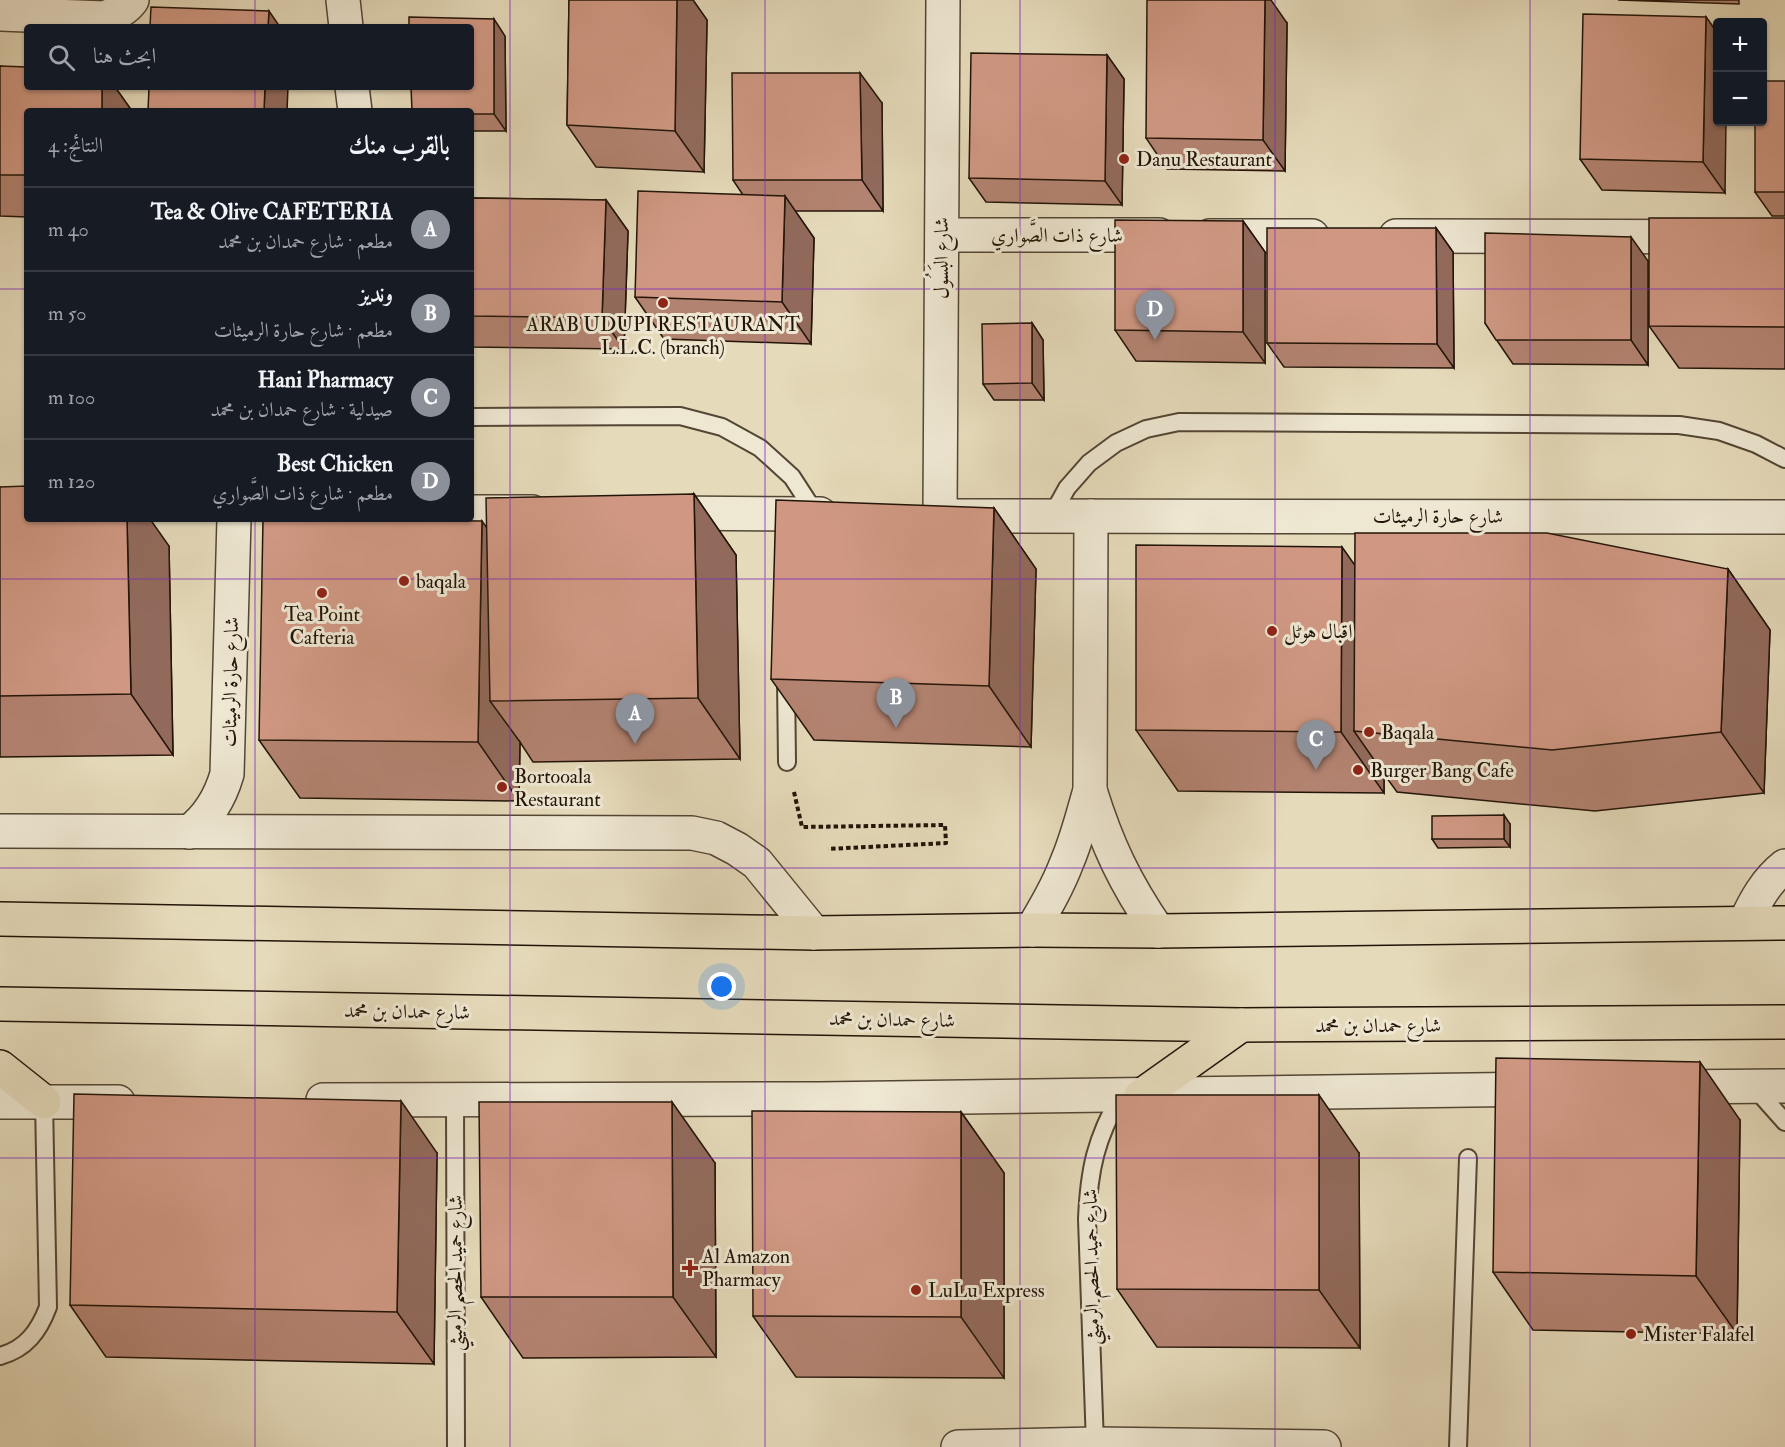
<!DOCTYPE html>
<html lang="ar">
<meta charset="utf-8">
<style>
:root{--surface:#171b24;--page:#242831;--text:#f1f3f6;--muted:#9ea1a6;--line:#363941;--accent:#8c9099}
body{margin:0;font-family:"IM FELL Double Pica",Amiri,serif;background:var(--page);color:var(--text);direction:rtl}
.controls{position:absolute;right:18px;top:18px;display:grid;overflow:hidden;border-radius:6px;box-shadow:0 2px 4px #0004}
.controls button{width:54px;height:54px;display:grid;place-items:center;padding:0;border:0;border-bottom:2px solid var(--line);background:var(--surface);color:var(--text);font:30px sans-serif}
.you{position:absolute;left:722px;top:987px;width:21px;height:21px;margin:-15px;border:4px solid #fff;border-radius:50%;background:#1a73e8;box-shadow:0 0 0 9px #1a73e833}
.badge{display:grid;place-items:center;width:39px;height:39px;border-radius:50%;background:var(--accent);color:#fff;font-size:20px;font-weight:700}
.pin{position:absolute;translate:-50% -50px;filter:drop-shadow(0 2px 3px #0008)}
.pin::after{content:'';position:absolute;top:32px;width:21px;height:18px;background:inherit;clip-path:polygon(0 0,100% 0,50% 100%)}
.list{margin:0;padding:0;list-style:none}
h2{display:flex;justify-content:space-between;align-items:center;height:78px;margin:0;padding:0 24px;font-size:26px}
h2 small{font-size:20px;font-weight:400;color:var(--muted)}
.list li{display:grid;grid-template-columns:39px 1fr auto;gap:18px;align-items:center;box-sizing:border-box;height:84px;padding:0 24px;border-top:2px solid var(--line)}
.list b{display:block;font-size:22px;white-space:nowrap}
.list p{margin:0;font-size:20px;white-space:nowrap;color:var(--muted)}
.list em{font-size:20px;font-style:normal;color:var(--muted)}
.icon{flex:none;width:33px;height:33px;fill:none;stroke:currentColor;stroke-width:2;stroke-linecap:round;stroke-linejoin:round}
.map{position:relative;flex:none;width:1785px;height:1447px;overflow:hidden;direction:ltr}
.search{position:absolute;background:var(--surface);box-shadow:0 2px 4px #0004;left:24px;top:24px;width:450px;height:66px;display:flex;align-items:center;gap:15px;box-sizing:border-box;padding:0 21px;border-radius:6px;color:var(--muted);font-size:22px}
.panel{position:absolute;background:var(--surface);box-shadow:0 2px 4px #0004;left:24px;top:108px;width:450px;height:414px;border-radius:6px;direction:rtl}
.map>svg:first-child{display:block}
</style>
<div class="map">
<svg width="1785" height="1447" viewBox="0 0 1785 1447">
<rect width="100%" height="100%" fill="#e5daba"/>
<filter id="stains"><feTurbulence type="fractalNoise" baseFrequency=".00333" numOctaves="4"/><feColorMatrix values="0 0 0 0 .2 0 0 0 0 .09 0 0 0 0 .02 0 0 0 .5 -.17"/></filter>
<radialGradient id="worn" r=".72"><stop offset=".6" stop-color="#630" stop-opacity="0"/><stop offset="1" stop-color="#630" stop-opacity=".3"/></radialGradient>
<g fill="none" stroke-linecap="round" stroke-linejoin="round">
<!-- lane casing -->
<g stroke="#534634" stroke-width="20">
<g id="lane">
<path d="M471,417L680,416L722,427L760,448L792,477L816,514"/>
<path d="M1051,517L1067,488L1089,463L1116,443L1146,429L1179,422L1679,425L1719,431L1756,444L1785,459"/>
<path d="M786,679L787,762"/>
<path d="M1753,1086L1785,1122"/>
<path d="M455,1099L456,1447"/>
<path d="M0,1356C26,1349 39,1331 48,1307L44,1102"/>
<path d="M1095,1444L1087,1219C1089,1169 1096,1138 1121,1095"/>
<path d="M1458,1447L1468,1158"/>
</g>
</g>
<!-- street casing -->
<g stroke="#534634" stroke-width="36">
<g id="street">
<path d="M343,0L346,27"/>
<path d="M0,14L104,18C115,14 125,10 132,0"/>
<path d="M352,87L355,111"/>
<path d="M942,235H1159"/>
<path d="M1210,236H1312"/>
<path d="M1396,236L1785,237"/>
<path d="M471,512H532"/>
<path d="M662,513L820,514"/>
<path d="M940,515L943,0"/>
<path d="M956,516L1785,517"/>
<path d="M1090,790C1107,845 1125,883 1158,931"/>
<path d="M0,831L692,833L716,838L737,849L757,863L814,933"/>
<path d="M189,832C209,817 220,798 227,774L234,519"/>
<path d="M1745,923C1755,901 1766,881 1785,866"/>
<path d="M1032,930C1045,908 1058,886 1067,862C1077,839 1083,814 1090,790L1091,516"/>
<path d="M1673,1087L1785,1086"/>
<path d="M323,1100L819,1099L1540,1089"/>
<path d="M0,1102H118"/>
<path d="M958,1447L1095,1444L1324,1447"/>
</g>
</g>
<!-- primary casing -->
<g stroke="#221408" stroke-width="36">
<g id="primary">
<path d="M0,919L814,933L1032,930L1158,931L1785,923"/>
<path d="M0,1004L1241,1025L1785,1022"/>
<path d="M0,1067L44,1102"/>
<path d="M1141,1096L1241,1025"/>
</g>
</g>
<!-- path -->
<path stroke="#221408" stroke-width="4" stroke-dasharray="4.5 3" stroke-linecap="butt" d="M794,792L802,827L945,825L946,843L828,849"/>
<!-- lane -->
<use href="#lane" stroke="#eee7d2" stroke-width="16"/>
<!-- street -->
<use href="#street" stroke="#eee7d2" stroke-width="33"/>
<!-- primary -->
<use href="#primary" stroke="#e5daba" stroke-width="33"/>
</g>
<!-- wall -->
<g fill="#b38371" stroke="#221408" stroke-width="1.5">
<path d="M569,0H693L707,20L704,172L596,167L567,125Z"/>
<path d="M1618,0H1739V4Z"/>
<path d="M1706,17L1718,34V122L1725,193L1602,190L1580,159Z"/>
<path d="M1287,23L1285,171L1167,169L1146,138Z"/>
<path d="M505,36L506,131H471V111Z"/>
<path d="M1107,55L1124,79L1122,205L986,202L969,178Z"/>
<path d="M0,66L115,87L132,111H27V217L0,216Z"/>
<path d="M1785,81V216H1772L1755,192Z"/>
<path d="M882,103L883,211H795L814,238L811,344L664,339L635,297L743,195L733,180Z"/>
<path d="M471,198L606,200L628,231L624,349L471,347Z"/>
<path d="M1785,218V369L1679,368L1649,326Z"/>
<path d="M1243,221L1265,252V363L1136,361L1115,330Z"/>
<path d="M1436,228L1453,252L1454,368L1284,367L1267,343Z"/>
<path d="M1648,261V365L1513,364L1485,323Z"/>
<path d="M1032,323L1043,340L1044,400H994L983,384Z"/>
<path d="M0,487L169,546L173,755L0,757Z"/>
<path d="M694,494L736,555L740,759L533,762L520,742L519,801L300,798L259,740L487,527Z"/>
<path d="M994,508L1036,569L1031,747L814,740L771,679Z"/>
<path d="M1355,565L1728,569L1770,630L1764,793L1595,811L1397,792L1384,774V793L1178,791L1136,730Z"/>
<path d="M1510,824V847L1438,848L1432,839Z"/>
<path d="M961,1112L1004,1173V1378L796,1377L753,1316Z"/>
<path d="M1740,1120L1737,1334L1533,1330L1493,1272Z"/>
<path d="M437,1153L434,1364L106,1357L70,1305Z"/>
<path d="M1359,1153L1360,1348L1157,1347L1117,1289Z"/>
<path d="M715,1163L716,1357L523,1358L481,1297Z"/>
</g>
<!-- shaded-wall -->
<g fill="#926a5c" stroke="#221408" stroke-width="1.5">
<path d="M677,0H693L707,20L704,172L675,131Z"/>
<path d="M1265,0H1271L1287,23L1285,171L1263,140Z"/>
<path d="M269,11L280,27H268Z"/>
<path d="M1706,17L1718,34V122H1726L1725,193L1703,162Z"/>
<path d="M494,19L505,36L506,131L494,114Z"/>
<path d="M1107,55L1124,79L1122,205L1105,181Z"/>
<path d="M860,73L882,103L883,211L862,180Z"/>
<path d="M102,87H115L132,111H102Z"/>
<path d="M265,87H288L287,111H264Z"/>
<path d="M785,196L814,238L811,344L782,302Z"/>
<path d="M606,200L628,231L624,349L602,318Z"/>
<path d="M1243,221L1265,252V363L1243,332Z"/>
<path d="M1436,228L1453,252L1454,368L1437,344Z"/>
<path d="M1631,237L1648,261V365L1631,340Z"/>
<path d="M1032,323L1043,340L1044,400L1032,383Z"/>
<path d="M694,494L736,555L740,759L698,698Z"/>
<path d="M994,508L1036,569L1031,747L989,686Z"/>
<path d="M127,519H150L169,546L173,755L131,694Z"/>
<path d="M482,521L523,579L490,701L520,742L519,801L478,742Z"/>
<path d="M1342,547L1385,608L1354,731L1384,774V793L1341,732Z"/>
<path d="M1728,569L1770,630L1764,793L1721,732Z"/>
<path d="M1504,815L1510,824V847L1504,839Z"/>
<path d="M1700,1062L1740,1120L1737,1334L1696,1276Z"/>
<path d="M1319,1095L1359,1153L1360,1348L1319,1290Z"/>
<path d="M401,1101L437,1153L434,1364L397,1312Z"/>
<path d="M672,1102L715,1163L716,1357L673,1297Z"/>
<path d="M961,1112L1004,1173V1378L961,1317Z"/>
</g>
<!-- building -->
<g fill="#d09883" stroke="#221408" stroke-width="1.5">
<path d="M569,0H677L675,131L567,125Z"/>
<path d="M1147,0H1265L1263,140L1146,138Z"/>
<path d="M151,7L269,11L268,27H150Z"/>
<path d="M1583,14L1706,17L1703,162L1580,159Z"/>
<path d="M409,17L494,19V114H471V111H412L411,87H471V27H409Z"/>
<path d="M971,53L1107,55L1105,181L969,178Z"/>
<path d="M0,66L27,67V87H102V111H27V175H0Z"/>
<path d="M732,73H860L862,180H733Z"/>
<path d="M1762,81H1785V192H1755V122H1762Z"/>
<path d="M149,87H265L264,111H148Z"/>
<path d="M638,191L785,196L782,302L635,297Z"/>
<path d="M471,198L606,200L602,318L471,316Z"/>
<path d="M1649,218H1785V327L1649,326Z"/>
<path d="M1115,220L1243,221V332L1115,330Z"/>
<path d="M1267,228H1436L1437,344L1267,343Z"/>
<path d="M1485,233L1631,237V340H1496L1485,323Z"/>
<path d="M1032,323V383L983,384L982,324Z"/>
<path d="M27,486V519H127L131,694L0,696V487Z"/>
<path d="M694,494L698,698L490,701L486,498Z"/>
<path d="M776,500L994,508L989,686L771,679Z"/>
<path d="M263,519L482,521L478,742L259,740Z"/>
<path d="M1355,533H1547L1728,569L1721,732L1552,750L1354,731Z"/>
<path d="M1136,545L1342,547L1341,732L1136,730Z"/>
<path d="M1504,815V839H1432V816Z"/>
<path d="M1496,1058L1700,1062L1696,1276L1493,1272Z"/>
<path d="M74,1094L401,1101L397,1312L70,1305Z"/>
<path d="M1116,1095H1319V1290L1117,1289Z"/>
<path d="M479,1102H672L673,1297H481Z"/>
<path d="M752,1111L961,1112V1317L753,1316Z"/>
</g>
<!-- grid -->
<path fill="none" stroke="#7b2cbf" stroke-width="1.5" stroke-opacity="0.55" d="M255,0V27M510,0V1447M765,0V1447M1020,0V1447M1275,0V1447M1530,0V1447M255,87V111M0,289H27M471,289H1785M255,519V1447M0,579H1785M0,868H1785M0,1158H1785"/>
<!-- markers -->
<g fill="#8f2418" stroke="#eee7d2" stroke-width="2">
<circle cx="1124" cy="159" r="6"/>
<circle cx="663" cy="303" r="6"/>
<circle cx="404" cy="581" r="6"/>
<circle cx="322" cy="593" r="6"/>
<circle cx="1272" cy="631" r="6"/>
<circle cx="1369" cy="732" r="6"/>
<circle cx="1358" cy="770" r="6"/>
<circle cx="502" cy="787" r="6"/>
<path d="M687 1259h6v6h6v6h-6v6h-6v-6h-6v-6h6z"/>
<circle cx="916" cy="1290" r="6"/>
<circle cx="1631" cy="1334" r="6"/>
</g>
<g text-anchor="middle" stroke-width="6" stroke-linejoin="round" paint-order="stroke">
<!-- poi labels -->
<g font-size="20" fill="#221408" stroke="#eee7d2" text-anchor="start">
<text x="1136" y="166">Danu Restaurant</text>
<text x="663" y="331" text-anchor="middle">ARAB UDUPI RESTAURANT<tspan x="663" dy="23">L.L.C. (branch)</tspan></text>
<text x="416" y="588">baqala</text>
<text x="322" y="621" text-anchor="middle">Tea Point<tspan x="322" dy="23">Cafteria</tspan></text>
<text x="1284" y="638">اقبال ہوٹل</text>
<text x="1381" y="739">Baqala</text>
<text x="1370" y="777">Burger Bang Cafe</text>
<text x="514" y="783">Bortooala<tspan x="514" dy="23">Restaurant</tspan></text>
<text x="702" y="1263">Al Amazon<tspan x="702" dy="23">Pharmacy</tspan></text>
<text x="928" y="1297">LuLu Express</text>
<text x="1643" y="1341">Mister Falafel</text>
</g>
<!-- street labels -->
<g font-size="20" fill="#221408" stroke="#eee7d2">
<text x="1057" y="242">شارع ذات الصَّواري</text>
<text transform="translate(941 258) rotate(-90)" y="7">شارع البَسُول</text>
<text x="1438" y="523">شارع حارة الرميثات</text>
<text transform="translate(230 682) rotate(-89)" y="7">شارع حارة الرميثات</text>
<text transform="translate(407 1011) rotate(1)" y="7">شارع حمدان بن محمد</text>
<text transform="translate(892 1019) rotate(1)" y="7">شارع حمدان بن محمد</text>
<text x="1378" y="1032">شارع حمدان بن محمد</text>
<text transform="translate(1091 1267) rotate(-91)" y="7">شارع حميد الحصم الرميثي</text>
<text transform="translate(455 1273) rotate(-90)" y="7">شارع حميد الحصم الرميثي</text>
</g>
</g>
<rect width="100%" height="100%" filter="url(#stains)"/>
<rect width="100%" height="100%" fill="url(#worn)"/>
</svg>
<div class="controls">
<button>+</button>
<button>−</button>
</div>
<div class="you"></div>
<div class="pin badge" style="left:635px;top:744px">A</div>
<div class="pin badge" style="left:896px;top:728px">B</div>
<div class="pin badge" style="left:1316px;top:770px">C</div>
<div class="pin badge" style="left:1155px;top:340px">D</div>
<div class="search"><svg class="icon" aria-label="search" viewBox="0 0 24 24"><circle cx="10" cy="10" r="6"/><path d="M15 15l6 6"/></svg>ابحث هنا</div>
<section class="panel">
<h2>بالقرب منك<small>النتائج: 4</small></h2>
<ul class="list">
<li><span class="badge">A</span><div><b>Tea &amp; Olive CAFETERIA</b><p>مطعم · شارع حمدان بن محمد</p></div><em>40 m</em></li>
<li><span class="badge">B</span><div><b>ونديز</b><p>مطعم · شارع حارة الرميثات</p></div><em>50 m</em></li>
<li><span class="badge">C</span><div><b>Hani Pharmacy</b><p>صيدلية · شارع حمدان بن محمد</p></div><em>100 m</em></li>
<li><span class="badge">D</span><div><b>Best Chicken</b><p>مطعم · شارع ذات الصَّواري</p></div><em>120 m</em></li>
</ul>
</section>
</div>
